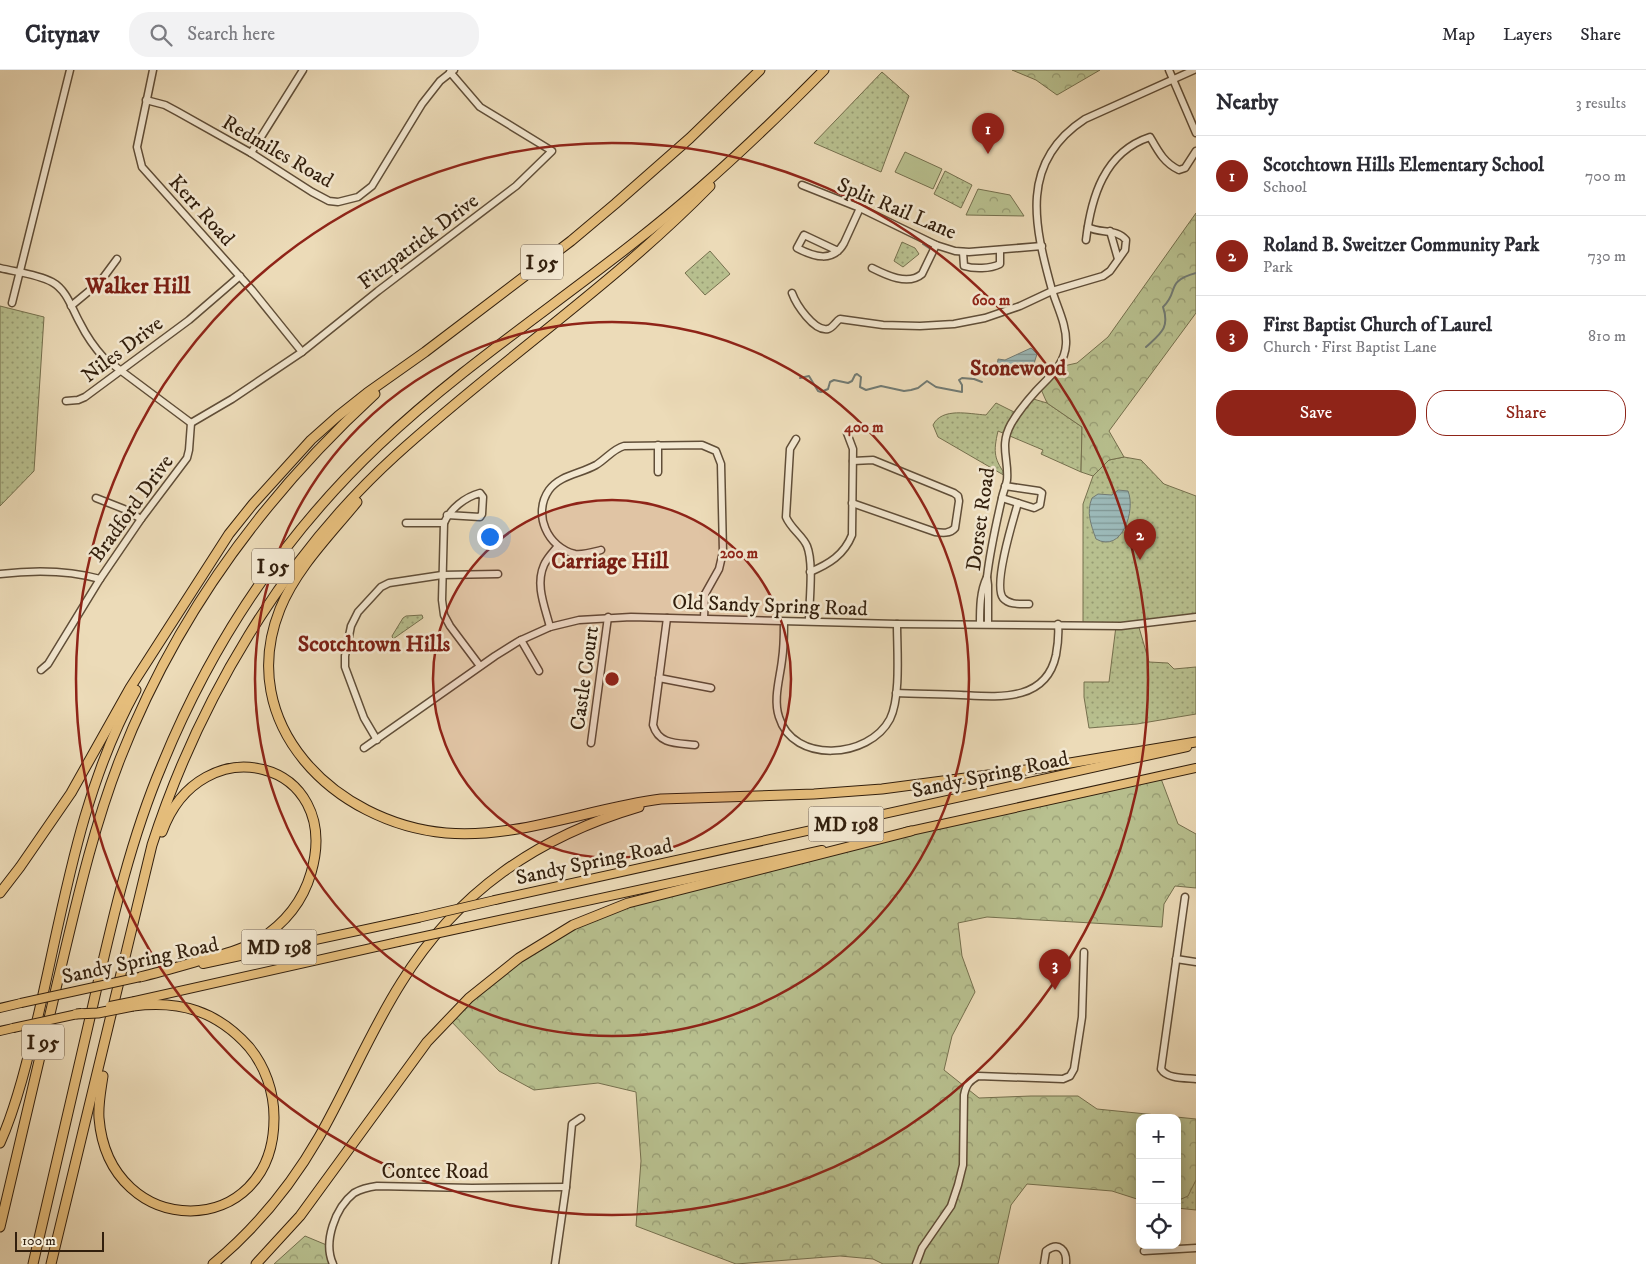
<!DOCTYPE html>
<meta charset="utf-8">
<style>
:root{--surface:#fff;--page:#f2f2f3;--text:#2b2b33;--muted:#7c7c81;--line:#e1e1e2;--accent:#8f2418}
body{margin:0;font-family:"IM FELL DW Pica",serif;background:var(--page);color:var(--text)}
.controls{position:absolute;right:15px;bottom:15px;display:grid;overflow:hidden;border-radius:10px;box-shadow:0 2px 12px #0003}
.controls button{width:45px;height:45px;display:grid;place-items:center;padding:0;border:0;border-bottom:1px solid var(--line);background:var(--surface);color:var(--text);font:25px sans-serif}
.scale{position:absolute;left:15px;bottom:12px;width:89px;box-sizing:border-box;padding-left:5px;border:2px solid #321f0d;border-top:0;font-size:14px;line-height:18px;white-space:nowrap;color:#321f0d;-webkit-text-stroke:4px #f3e8d1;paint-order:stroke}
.you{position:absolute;left:489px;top:466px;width:18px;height:18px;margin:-12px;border:4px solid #fff;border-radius:50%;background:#1a73e8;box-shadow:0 0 0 8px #1a73e833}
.badge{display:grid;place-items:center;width:32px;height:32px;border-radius:50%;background:var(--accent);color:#fff;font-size:16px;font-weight:700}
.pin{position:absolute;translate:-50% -41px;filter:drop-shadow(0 1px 2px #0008)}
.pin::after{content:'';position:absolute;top:26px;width:18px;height:15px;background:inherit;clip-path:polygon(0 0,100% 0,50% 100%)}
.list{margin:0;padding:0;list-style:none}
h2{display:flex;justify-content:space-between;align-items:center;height:65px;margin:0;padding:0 20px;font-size:21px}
h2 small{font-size:16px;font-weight:400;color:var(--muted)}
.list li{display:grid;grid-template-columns:32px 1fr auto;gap:15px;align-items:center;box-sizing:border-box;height:80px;padding:0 20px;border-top:1px solid var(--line)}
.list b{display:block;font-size:19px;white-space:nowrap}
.list p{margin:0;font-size:16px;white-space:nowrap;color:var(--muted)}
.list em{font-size:16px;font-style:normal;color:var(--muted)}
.actions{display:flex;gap:10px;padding:15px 20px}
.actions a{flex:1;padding:11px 0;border:1px solid var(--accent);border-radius:20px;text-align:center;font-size:18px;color:var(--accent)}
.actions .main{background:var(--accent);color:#fff}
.icon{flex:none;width:28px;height:28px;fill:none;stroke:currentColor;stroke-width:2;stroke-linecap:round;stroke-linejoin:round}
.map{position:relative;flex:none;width:1196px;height:1194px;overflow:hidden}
header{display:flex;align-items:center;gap:30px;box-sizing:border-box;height:70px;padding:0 25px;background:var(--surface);border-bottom:1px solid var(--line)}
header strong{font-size:24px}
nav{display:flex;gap:28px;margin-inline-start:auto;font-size:18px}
.search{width:350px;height:45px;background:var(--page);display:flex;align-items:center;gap:12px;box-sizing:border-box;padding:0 18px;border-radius:20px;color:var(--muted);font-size:19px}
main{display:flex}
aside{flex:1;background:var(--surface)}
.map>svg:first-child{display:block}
</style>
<header>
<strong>Citynav</strong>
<div class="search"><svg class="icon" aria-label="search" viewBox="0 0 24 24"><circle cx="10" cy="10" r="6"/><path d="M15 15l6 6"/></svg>Search here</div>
<nav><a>Map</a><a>Layers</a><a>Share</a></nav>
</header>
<main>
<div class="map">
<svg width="1196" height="1194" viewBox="0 0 1196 1194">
<defs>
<pattern id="grass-dots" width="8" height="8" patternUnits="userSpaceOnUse" patternTransform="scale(1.25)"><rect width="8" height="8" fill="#b8c08f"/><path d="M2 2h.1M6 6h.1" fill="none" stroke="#969b73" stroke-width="1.8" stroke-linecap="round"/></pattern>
<pattern id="forest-crowns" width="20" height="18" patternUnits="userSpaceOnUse" patternTransform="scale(1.25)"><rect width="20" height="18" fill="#b8c08f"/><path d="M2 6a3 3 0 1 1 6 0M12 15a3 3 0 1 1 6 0" fill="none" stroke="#969b73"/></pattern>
<pattern id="water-rules" width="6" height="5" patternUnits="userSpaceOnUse" patternTransform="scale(1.25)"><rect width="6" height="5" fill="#9cb9b8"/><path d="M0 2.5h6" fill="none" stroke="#809694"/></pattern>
</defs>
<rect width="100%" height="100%" fill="#ecdbb8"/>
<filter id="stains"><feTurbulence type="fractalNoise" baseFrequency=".004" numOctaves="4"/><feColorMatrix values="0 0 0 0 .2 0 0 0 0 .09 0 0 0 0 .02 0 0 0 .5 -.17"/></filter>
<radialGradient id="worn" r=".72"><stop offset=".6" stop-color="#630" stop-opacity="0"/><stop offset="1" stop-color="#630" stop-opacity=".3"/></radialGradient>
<!-- grass -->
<g fill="url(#grass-dots)" stroke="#75704e">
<path d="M882,2L909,26L881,102L814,73Z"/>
<path d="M945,101L972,115L961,138L934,124Z"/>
<path d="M902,172L915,178L919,184L903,197L894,191Z"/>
<path d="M710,181L730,204L705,225L685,203Z"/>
<path d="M0,236L44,247L34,401L0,436Z"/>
<path d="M1030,328L1047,333L1082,357L1081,402L1041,384L1043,380L998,361C993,383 994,389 1007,407L938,367L933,355C942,337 969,344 986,345L996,333L1018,344Z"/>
<path d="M1124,387L1141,390L1164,414L1196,426V547L1138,554L1149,592L1168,593L1174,599L1196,597V644L1137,654L1089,658L1084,627V612H1109L1116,556L1083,555V434L1093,406L1109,390Z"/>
<path d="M422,545L423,548L393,569L392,566L403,548L406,546Z"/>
<path d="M1196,1049V1140L1177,1138V1077Z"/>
</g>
<!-- forest -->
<g fill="url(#forest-crowns)" stroke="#75704e">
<path d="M1012,0H1100L1057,25L1036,10Z"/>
<path d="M978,119L1010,125L1024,146L966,145Z"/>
<path d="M1196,143V243L1109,361L1124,387L1109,390L1093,406L1081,402L1082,357L1047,333L1040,317L1059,297L1077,293L1108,267Z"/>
<path d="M1160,706L1178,754L1196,764V818L1175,816L1164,834L1162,857L987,847L958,853L962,886L975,922L952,966L944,1000L979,1028L1031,1026H1078L1097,1039L1196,1049V1110L1188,1126L1177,1131V1048H1140V1130L1112,1121L1027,1114L1011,1135L998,1194H883L873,1189L840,1186L736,1194L636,1156L641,1091L636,1022L598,1013L534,1020L499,1001L448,948L519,888L602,843L754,801Z"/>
<path d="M305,1166L329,1176L337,1194H274Z"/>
</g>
<!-- garden -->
<path fill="#b8c08f" stroke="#75704e" d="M905,82L942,99L933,119L895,102Z"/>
<!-- water -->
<g fill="url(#water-rules)" stroke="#727b74">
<path d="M1031,278L1037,284L1032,300L997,298L998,289L1005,290Z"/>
<path d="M1118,420L1128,421C1136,440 1122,484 1096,469C1091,455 1086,442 1092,428L1098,424L1112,425Z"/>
</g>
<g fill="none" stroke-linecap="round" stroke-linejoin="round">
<!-- stream -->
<g stroke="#727b74" stroke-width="2">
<path d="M923,174L929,178"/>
<path d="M1146,277C1161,263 1170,258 1163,237C1180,221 1164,212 1196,203"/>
<path d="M800,308L809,306L818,321L821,322L828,319L830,312L834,310L848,313L852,311L855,305L857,304L861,307L860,317L866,320L881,316L904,321L911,320L918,318L927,311L936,317L962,322V315L959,310L962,308L974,309L982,312"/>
</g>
<!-- minor casing -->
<g stroke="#604e38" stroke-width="9">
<g id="minor">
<path d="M153,0L137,77L142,97L252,220L302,282"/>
<path d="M1169,0L1196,63"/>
<path d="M146,30L165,35L178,42L251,83L312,122L329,131L338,132L358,127L372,116L422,34L440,11L454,0"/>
<path d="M251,83L303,0"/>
<path d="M802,115L860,138L936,175L955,181L969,182L1042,176"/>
<path d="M1110,161L1118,189"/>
<path d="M1086,170C1091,128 1104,82 1150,67C1158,81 1164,93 1179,100L1185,98L1196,81"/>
<path d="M838,181L804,165L797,178C814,187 833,193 844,173L860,138"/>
<path d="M963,182L964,196C974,199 990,199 1000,194V180"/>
<path d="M0,198C16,202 37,204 52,212C67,220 72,239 80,253C86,265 94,277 104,288L191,353"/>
<path d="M872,198C886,205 908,216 922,204L936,175"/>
<path d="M792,223C796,234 814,262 828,259C833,258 836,251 840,249L883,255L920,256L954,254L985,248L1020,236L1052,221L1103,206L1110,201L1125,180L1126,170C1116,158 1100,164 1088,157"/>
<path d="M12,233L70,0"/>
<path d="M71,236L100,212L117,189"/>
<path d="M66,331L78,330L85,327L189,250L240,206"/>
<path d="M191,353L232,329L302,282L378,221L516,116L552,81L480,37L450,2"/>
<path d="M796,369L790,379L786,447C791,459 803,466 807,476C814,493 809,532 809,551"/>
<path d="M658,375V402"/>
<path d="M96,428L124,439L141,449"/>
<path d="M1002,428L1034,438L1040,435L1042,423L1039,421L1005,416"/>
<path d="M852,433L935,462C942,463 950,464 955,458L959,431L958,426L954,423L873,390L853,391"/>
<path d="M1018,433C1013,450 993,515 1003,528C1009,535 1020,534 1029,534"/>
<path d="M447,445L480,447L482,444L483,427L480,423C465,427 450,439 444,453L442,530L444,545L450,556L480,596"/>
<path d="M406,453H444"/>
<path d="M601,480C593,482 584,485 575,484C548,478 532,444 549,420C560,405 580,404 596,395C606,389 613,379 624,376L702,375L716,381L721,394L723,482L719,499L705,524L704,548"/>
<path d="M810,502C829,494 844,485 852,465L853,379L847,363"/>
<path d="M0,504C33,500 68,500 100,509"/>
<path d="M667,548L653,655C659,675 677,673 695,675"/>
<path d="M784,552C784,565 784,577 782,590C780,608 773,629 779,647C793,694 869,689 890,649C901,627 897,579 897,554"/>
<path d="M980,554C980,538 980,521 987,507"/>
<path d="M988,554V515L987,507C990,481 996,454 1002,428C1003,422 1006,416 1007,410C1009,389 999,376 1011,354C1018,342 1027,331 1036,321C1049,307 1065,295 1066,274C1067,255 1057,237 1052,220C1034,155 1019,92 1085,49L1194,0"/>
<path d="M550,557C545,537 535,515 544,495C547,488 553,482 558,476"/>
<path d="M521,570L539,601"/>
<path d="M41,600L48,594L100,509L141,449L187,388L189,380L191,353"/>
<path d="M659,608L711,618"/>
<path d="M896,623C917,624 939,624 961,625C999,627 1046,632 1056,585C1058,574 1059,565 1058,554"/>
<path d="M377,670L364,648L345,597V586L351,556L358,542L381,517L389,513L442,505L498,504"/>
<path d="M591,673L608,547"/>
<path d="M364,678L495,586L519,571L550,557L579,550L631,547L897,554L1121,556L1196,547"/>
<path d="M1185,827L1161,999C1167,1009 1185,1008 1196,1009"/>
<path d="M1176,889L1196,892"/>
<path d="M1144,1181L1196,1178"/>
<path d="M333,1194C323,1172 335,1138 354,1123C361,1119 369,1117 377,1116L472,1118L566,1117"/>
<path d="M555,1194L566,1117L572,1054L581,1048"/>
<path d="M916,1194L922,1178L951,1136L958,1115L963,1095L964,1025C966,1015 969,1011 978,1006L1063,1009L1070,1006L1074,999L1082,947L1084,882"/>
<path d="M1044,1194L1046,1181C1059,1171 1067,1180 1066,1194"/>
</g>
</g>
<!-- major casing -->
<g stroke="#321f0d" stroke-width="10">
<g id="major">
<path d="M906,762L1196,698"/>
<path d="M495,830L1187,677"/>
<path d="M467,857L822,780"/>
<path d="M203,894L418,848"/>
<path d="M135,931L398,872"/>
<path d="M0,938L21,933"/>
<path d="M0,961L13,958"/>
</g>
</g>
<!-- highway casing -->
<g stroke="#321f0d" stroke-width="11">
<g id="highway">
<path d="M357,432C330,465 296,499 280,539C234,654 335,753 446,763C518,769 590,738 661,729L814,724L882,719L1040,698L1196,672"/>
<path d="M0,823L20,797L71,723L130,618L229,464L253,434L311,370L338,346L367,323L425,282L571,171L615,134L690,68L760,0"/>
<path d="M140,907C161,902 181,896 202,890C221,885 241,880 259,870C284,854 303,831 311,803C344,690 201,654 162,762"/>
<path d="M103,1006C101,1020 98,1034 99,1048C109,1172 275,1172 274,1047C274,1022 265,996 249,977C217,941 180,930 133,936"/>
<path d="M0,1073C17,1035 29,984 39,942C64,834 81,719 136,620"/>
<path d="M0,1157C19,1074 39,992 58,910C76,835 92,761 120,689C175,548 264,426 375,324"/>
<path d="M33,1194C52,1109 72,1024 92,939C111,856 129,773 162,695C211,575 284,465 379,375C458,300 550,239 636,171C703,119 765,60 824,0"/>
<path d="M51,1194L152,775C198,632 283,488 395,386C497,293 613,215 710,116"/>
<path d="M213,1194C255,1159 292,1114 319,1067C348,1016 370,962 401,913C457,822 537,767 639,737"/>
<path d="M256,1194L300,1146L427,972L469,928L519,888L573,855L628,833L911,761"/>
</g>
</g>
<!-- minor -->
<use href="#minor" stroke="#f3e8d1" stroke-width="6"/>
<!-- major -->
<use href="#major" stroke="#e6be7c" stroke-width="8"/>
<!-- highway -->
<use href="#highway" stroke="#e6be7c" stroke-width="9"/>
<!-- major-bridge casing -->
<g stroke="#321f0d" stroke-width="10" stroke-linecap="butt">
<g id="major-bridge">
<path d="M418,848L495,830"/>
<path d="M398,872L467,857"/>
<path d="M21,933L140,907"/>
<path d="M110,936L135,931"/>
<path d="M13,958L82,943"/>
</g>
</g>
<!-- highway-bridge casing -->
<g stroke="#321f0d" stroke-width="11" stroke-linecap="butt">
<path id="highway-bridge" d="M76,944L98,943L133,936"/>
</g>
<!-- major-bridge -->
<use href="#major-bridge" stroke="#e6be7c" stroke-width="8"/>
<!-- highway-bridge -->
<use href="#highway-bridge" stroke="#e6be7c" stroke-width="9"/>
</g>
<!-- distance rings -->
<circle cx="612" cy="609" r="179" fill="#8f2418" fill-opacity=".12"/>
<g fill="none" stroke="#8f2418" stroke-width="2.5">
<circle cx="612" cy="609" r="179"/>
<circle cx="612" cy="609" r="357"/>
<circle cx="612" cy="609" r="536"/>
</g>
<g text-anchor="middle" stroke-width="5" stroke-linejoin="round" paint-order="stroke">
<!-- shield labels -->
<g fill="#f3e8d1" stroke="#6c5b48" stroke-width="1">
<rect x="521" y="174.5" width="42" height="35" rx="4"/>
<rect x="252" y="478.5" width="42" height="35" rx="4"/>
<rect x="808.5" y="736.5" width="75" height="35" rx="4"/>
<rect x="241.5" y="859.5" width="75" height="35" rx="4"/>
<rect x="22" y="954.5" width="42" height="35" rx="4"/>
</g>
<g font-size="20" font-weight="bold" fill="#321f0d">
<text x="542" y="199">I 95</text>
<text x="273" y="503">I 95</text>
<text x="846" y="761">MD 198</text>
<text x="279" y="884">MD 198</text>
<text x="43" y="979">I 95</text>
</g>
<!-- street labels -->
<g font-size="21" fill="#321f0d" stroke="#f3e8d1">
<text transform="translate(278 81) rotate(30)" y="7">Redmiles Road</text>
<text transform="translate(897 138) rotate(23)" y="7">Split Rail Lane</text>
<text transform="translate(202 140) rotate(48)" y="7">Kerr Road</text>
<text transform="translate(418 171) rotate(-37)" y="7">Fitzpatrick Drive</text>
<text transform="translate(122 279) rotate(-37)" y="7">Niles Drive</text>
<text transform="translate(131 438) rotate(-54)" y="7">Bradford Drive</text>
<text transform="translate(980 449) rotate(-82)" y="7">Dorset Road</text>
<text transform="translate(770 535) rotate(2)" y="7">Old Sandy Spring Road</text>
<text transform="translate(584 608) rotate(-82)" y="7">Castle Court</text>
<text transform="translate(990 704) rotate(-12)" y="7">Sandy Spring Road</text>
<text transform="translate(594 791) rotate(-12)" y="7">Sandy Spring Road</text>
<text transform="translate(140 890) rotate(-12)" y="7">Sandy Spring Road</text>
<text x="435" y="1108">Contee Road</text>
</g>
<!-- neighbourhood labels -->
<g font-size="22" font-weight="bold" fill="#7a1f14" stroke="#f3e8d1">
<text x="138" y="223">Walker Hill</text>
<text x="1018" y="305">Stonewood</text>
<text x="610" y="498">Carriage Hill</text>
<text x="374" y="581">Scotchtown Hills</text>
</g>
</g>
<circle cx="612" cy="609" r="8" fill="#8f2418" stroke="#f3e8d1" stroke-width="2.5"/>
<g font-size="15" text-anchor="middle" font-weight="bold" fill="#8f2418" stroke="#f3e8d1" stroke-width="5" stroke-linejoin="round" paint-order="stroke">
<text x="991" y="235">600 m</text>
<text x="864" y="362">400 m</text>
<text x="739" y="488">200 m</text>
</g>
<rect width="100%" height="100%" filter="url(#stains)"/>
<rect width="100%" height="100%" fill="url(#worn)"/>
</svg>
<div class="controls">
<button>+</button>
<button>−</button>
<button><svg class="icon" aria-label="locate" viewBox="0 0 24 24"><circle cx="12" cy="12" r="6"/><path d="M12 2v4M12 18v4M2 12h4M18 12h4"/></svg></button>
</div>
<div class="scale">100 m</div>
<div class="you"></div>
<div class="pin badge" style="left:988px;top:84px">1</div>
<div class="pin badge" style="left:1140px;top:490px">2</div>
<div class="pin badge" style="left:1055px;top:920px">3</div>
</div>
<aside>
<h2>Nearby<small>3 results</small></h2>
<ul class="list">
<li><span class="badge">1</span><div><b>Scotchtown Hills Elementary School</b><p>School</p></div><em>700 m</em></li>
<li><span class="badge">2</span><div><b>Roland B. Sweitzer Community Park</b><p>Park</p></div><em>730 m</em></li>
<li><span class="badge">3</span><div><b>First Baptist Church of Laurel</b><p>Church · First Baptist Lane</p></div><em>810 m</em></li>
</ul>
<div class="actions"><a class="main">Save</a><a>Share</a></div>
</aside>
</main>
